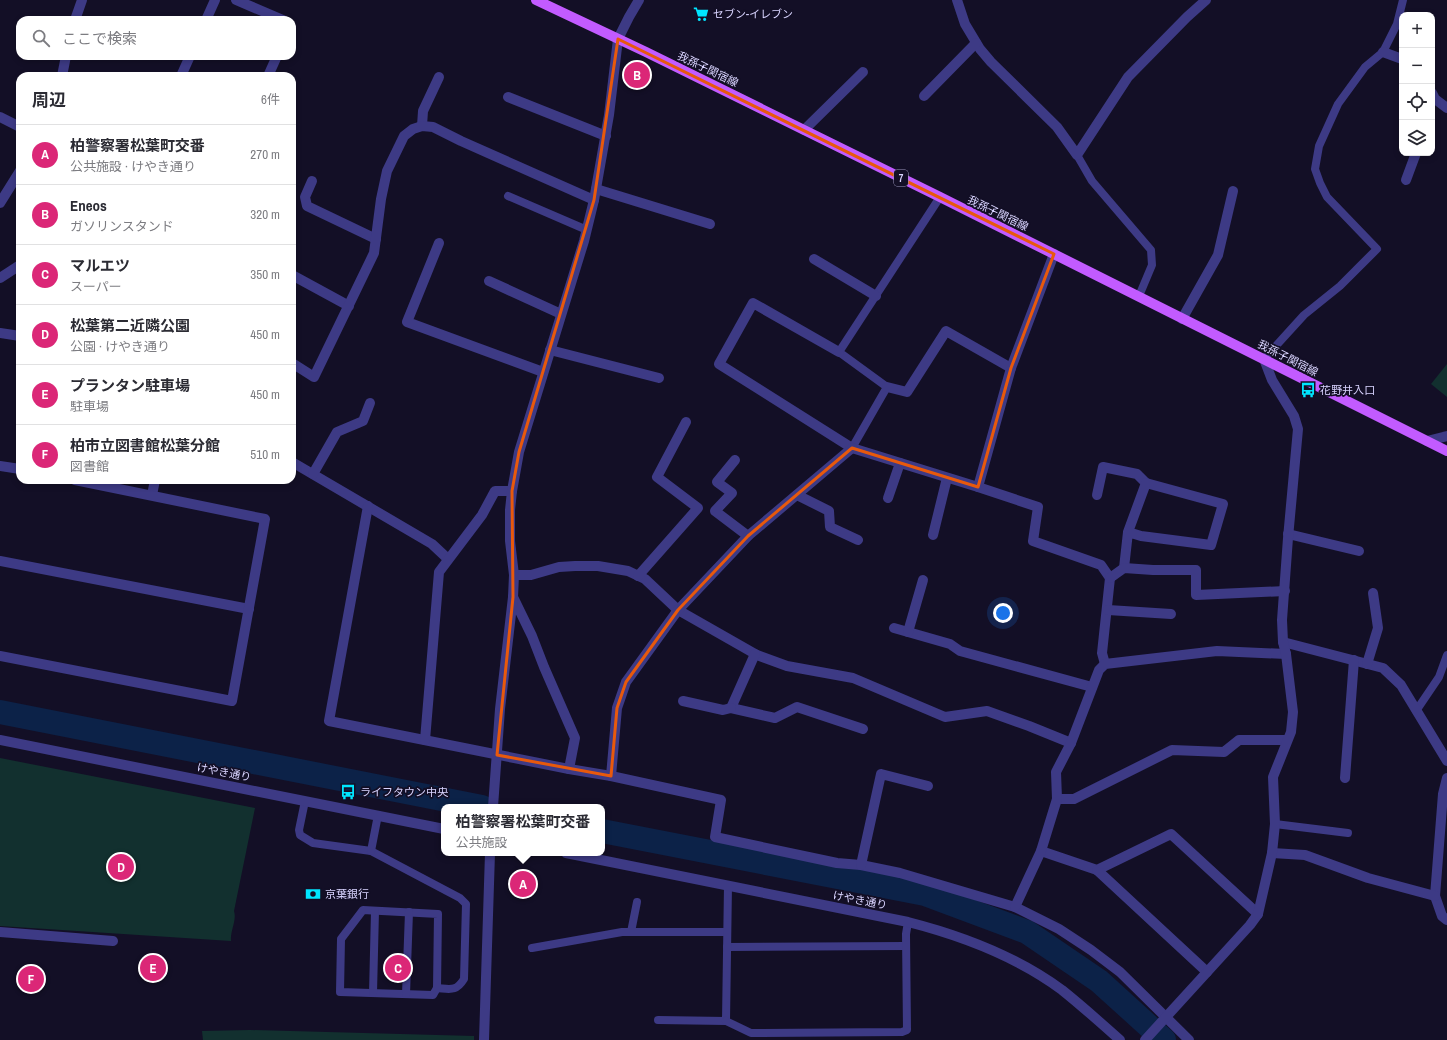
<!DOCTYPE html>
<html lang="ja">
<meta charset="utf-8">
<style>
:root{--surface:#fff;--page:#f7f7f7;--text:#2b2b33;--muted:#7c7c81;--line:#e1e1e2;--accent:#db2777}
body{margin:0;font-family:"Archivo Narrow","Noto Sans JP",sans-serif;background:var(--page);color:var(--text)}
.controls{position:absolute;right:12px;top:12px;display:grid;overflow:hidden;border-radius:8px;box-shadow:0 2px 6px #0003}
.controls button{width:36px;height:36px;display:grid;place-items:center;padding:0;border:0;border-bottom:1px solid var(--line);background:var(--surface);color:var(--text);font:20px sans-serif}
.you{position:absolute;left:1003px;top:613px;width:14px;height:14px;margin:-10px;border:3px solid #fff;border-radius:50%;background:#1a73e8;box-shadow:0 0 0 6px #1a73e833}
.badge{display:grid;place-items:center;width:26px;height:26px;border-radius:50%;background:var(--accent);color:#fff;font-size:13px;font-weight:700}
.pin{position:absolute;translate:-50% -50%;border:2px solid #fff;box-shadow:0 1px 4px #0006}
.popup{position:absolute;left:441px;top:804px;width:164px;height:52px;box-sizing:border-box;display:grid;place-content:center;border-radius:8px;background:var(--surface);filter:drop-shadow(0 1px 3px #0005);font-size:13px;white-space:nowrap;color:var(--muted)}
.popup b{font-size:15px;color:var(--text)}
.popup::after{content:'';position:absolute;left:50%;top:100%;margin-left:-8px;border:8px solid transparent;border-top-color:var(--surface)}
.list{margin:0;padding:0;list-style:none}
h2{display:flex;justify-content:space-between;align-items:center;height:52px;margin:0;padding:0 16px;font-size:17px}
h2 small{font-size:13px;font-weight:400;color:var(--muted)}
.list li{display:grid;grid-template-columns:26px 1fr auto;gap:12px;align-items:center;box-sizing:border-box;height:60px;padding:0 16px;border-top:1px solid var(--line)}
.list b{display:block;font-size:15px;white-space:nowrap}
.list p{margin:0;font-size:13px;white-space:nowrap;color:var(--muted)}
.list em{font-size:13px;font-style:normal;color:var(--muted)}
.icon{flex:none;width:22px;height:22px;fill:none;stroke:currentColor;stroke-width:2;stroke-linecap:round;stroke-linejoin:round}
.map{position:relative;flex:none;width:1447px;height:1040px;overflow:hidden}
.search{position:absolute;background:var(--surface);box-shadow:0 2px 6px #0003;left:16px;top:16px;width:280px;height:44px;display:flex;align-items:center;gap:10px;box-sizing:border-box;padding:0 14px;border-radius:12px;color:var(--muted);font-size:15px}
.panel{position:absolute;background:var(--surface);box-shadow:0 2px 6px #0003;left:16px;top:72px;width:280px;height:412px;border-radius:12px}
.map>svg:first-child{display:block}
</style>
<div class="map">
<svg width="1447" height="1040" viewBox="0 0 1447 1040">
<rect width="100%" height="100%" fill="#130f26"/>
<!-- green -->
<g fill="#12302f">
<path d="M1447,364V397L1431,384Z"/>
<path d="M0,758L255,808L234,911C237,920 230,931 231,941L0,926Z"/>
<path d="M250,1030L474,1036V1040H203L202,1031Z"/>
</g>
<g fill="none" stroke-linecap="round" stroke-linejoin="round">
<!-- river -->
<g stroke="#0c2248" stroke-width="24">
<path d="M0,712L482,807"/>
<path d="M602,831L925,894L1027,932L1099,981L1164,1040"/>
</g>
<!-- service -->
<g stroke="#3d3a85" stroke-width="8">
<path d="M1077,155L1092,181L1151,250L1152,265L1139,296"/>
<path d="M508,196L587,230"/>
<path d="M1264,359L1304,315L1340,286L1377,249L1327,197L1320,183L1315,169L1319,146L1338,104L1365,67L1383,52L1397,24L1403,0"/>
<path d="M852,448L887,387L839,352L940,197"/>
<path d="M1416,711L1439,677L1447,655"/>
<path d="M305,801L299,830L300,835L313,843L371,851L460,898L466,904L464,979C456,992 450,989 437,988"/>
<path d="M1275,824L1348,833"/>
<path d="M371,851L378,815"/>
<path d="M363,910L438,914L437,988L433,995L340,992L341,939Z"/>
<path d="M631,932L637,902"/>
<path d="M727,947L906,946"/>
<path d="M532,948L622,932H727"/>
<path d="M373,993L375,911"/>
<path d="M406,994L409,912"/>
<path d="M658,1020L726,1021L728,885"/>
<path d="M726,1021L751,1033L902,1032L907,1030L906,934L908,922"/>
</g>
<!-- minor -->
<g stroke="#3d3a85" stroke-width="10">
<path d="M236,0L283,20"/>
<path d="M957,0L965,24L980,49L991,62L1057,127L1077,155L1128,77L1187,17L1206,0"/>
<path d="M75,20L82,0"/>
<path d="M206,20L215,0"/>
<path d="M1383,52L1402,59"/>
<path d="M62,76L66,56"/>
<path d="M181,76L190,56"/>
<path d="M268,76L277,56"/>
<path d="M1432,93L1435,99L1447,108"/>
<path d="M924,96L976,43"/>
<path d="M508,97L606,136"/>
<path d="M0,117L20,127"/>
<path d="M422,126L423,111L439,77"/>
<path d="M804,130L863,72"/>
<path d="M1406,180L1416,153"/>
<path d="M312,181L305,197L307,206L376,239"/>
<path d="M596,189L710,224"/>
<path d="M0,203L20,171"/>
<path d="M439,243L407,322L543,372"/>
<path d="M814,259L876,296"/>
<path d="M292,275L349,306"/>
<path d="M0,278L20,265"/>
<path d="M489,281L561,314"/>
<path d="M1182,319L1218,255L1233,191"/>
<path d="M0,333L20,336"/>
<path d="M550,350L659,378"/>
<path d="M839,352L753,303L719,364L852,448L978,487L1011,368L1054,254"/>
<path d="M292,363L314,377L374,253L381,199L387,171L404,136L413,129L422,126L433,127L461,141L594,200"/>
<path d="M887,387L907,392L946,331L1011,368"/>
<path d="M1427,441L1447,436"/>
<path d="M735,460L717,482L732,493L715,511L748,536"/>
<path d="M292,462L432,544L448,559"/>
<path d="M0,466L20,469"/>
<path d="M313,474L337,432L363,421L370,403"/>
<path d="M978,487L1038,507L1033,541L1101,565L1110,578L1102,653L1105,664"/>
<path d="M152,495L155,480"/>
<path d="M797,495L829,511L830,527L858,540"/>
<path d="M1097,495L1103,467L1137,474L1146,483"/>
<path d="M888,498L900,463"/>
<path d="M368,506L329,721L569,769L611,776L721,800L715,837L837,863L861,865L900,873L1015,907L1059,929L1091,950L1120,972L1189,1040"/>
<path d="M1288,534L1359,551"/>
<path d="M933,535L947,478"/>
<path d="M0,561L249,609"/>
<path d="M1124,568L1128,532L1146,483L1223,504L1211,545L1141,536L1128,532"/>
<path d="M514,575H531L559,567L575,566H598L628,571L645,579L678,610L757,655L787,666L853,678L945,717L987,711L1029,726L1071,743"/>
<path d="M638,576L698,508L657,477L686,422"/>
<path d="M1110,578L1124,568L1153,570H1196V595L1285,591"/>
<path d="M513,597L532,636L544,667L575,738L569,769"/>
<path d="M1108,610L1171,614"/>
<path d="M894,628L950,644L960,651L1092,687"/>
<path d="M908,632L923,580"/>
<path d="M1283,642L1383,668L1401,685L1447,761"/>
<path d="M755,654L731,708L775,718L797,707L863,729"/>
<path d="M0,656L232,701L265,519L75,480"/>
<path d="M1367,664L1378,628L1373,593"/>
<path d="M683,701L723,710L731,708"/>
<path d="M425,740L439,572L482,515L495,491H512"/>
<path d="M611,776L617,708L626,682L678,610L748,536L852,448"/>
<path d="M1345,778L1354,660"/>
<path d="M1447,778L1443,794L1435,896L1442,916L1447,920"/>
<path d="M1057,799H1074L1172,750L1224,752L1239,740H1287"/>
<path d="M1041,851L1097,870L1171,834L1258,914"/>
<path d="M1272,853L1305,855L1368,878L1435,896"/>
<path d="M861,865L881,774L928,786"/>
<path d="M1097,870L1207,972"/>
<path d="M1015,907L1041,851L1057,799L1056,772L1071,743L1099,670L1105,664L1217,651L1286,654"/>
<path d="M0,932L113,941"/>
<path d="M1145,1040L1250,925L1258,914L1272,853L1275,824L1273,777L1291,732L1293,712L1286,654L1283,642L1282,620L1288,538L1298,429L1294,416L1272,380L1264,359"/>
</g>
<!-- tertiary -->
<g stroke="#3d3a85" stroke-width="10">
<path d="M0,740L444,829"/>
<path d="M493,807L500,709L513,597L514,575L510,541V510L512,491L519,452L584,241L594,200L609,115L618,39L629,17L639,0"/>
<path d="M566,853L908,922C963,936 1016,956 1062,990C1082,1006 1101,1023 1120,1040"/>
<path d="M484,1040L490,853"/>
</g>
<!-- primary -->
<path stroke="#c25bff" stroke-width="10" d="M536,0L646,52L940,197L1447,451"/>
</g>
<!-- marked area -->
<path fill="none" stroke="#e8590c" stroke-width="3" stroke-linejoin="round" d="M618,39L1054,254L1011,368L978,487L852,448L748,536L678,610L626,682L617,708L611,776L497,755L513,597L512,491L519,452L594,200Z"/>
<!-- icons -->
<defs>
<g id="supermarket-bare" transform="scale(1.2)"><path d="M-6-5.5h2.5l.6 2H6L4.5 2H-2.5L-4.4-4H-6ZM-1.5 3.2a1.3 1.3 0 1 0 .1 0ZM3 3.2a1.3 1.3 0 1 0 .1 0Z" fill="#00e5ff" stroke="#130f26" stroke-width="2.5" paint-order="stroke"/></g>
<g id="bus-bare" transform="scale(1.2)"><path d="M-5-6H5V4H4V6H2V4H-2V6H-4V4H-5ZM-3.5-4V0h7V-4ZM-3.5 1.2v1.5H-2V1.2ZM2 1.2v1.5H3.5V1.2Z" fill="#00e5ff" stroke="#130f26" stroke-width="2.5" paint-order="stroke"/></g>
<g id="bank-bare" transform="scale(1.2)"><path d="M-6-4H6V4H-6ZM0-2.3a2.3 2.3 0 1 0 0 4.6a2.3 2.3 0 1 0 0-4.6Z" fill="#00e5ff" stroke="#130f26" stroke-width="2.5" paint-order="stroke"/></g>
</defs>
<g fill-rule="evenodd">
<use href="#supermarket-bare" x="701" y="14"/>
<use href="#bus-bare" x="1308" y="390"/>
<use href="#bus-bare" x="348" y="792"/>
<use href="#bank-bare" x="313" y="894"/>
</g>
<g text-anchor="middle" stroke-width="3.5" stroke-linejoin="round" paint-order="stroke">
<!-- shield labels -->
<rect fill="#130f26" stroke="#9e99be" stroke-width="1" x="894" y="170" width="14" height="16" rx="3"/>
<g font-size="10" font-weight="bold" fill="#d9d4ff">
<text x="901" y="182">7</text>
</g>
<!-- poi labels -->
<g font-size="11" fill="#d9d4ff" stroke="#130f26" text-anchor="start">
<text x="713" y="18">セブン-イレブン</text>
<text x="1320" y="394">花野井入口</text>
<text x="360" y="796">ライフタウン中央</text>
<text x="325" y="898">京葉銀行</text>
</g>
<!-- street labels -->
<g font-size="11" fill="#d9d4ff" stroke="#130f26">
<text transform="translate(708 69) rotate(26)" y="4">我孫子関宿線</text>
<text transform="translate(998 213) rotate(26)" y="4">我孫子関宿線</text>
<text transform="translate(1288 358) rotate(27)" y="4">我孫子関宿線</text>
<text transform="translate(224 772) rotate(11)" y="4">けやき通り</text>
<text transform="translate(860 900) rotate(11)" y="4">けやき通り</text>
</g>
</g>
</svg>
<div class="controls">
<button>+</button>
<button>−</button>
<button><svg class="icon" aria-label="locate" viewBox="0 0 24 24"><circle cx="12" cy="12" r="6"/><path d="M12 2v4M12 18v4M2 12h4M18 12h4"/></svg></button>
<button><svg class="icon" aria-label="layers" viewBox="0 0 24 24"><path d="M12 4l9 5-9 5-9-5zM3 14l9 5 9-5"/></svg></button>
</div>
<div class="you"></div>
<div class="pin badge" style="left:523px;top:884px">A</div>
<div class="popup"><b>柏警察署松葉町交番</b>公共施設</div>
<div class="pin badge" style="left:637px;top:75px">B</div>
<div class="pin badge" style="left:398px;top:968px">C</div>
<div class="pin badge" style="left:121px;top:867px">D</div>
<div class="pin badge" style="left:153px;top:968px">E</div>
<div class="pin badge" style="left:31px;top:979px">F</div>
<div class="search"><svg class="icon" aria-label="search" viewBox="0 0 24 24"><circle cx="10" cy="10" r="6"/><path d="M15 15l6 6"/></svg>ここで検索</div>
<section class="panel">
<h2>周辺<small>6件</small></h2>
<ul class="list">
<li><span class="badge">A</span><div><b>柏警察署松葉町交番</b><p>公共施設 · けやき通り</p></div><em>270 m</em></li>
<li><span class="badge">B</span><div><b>Eneos</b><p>ガソリンスタンド</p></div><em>320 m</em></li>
<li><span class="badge">C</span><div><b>マルエツ</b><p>スーパー</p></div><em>350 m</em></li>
<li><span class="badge">D</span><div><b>松葉第二近隣公園</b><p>公園 · けやき通り</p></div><em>450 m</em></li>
<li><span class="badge">E</span><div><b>プランタン駐車場</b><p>駐車場</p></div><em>450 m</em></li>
<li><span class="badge">F</span><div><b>柏市立図書館松葉分館</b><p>図書館</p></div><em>510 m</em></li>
</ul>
</section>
</div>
